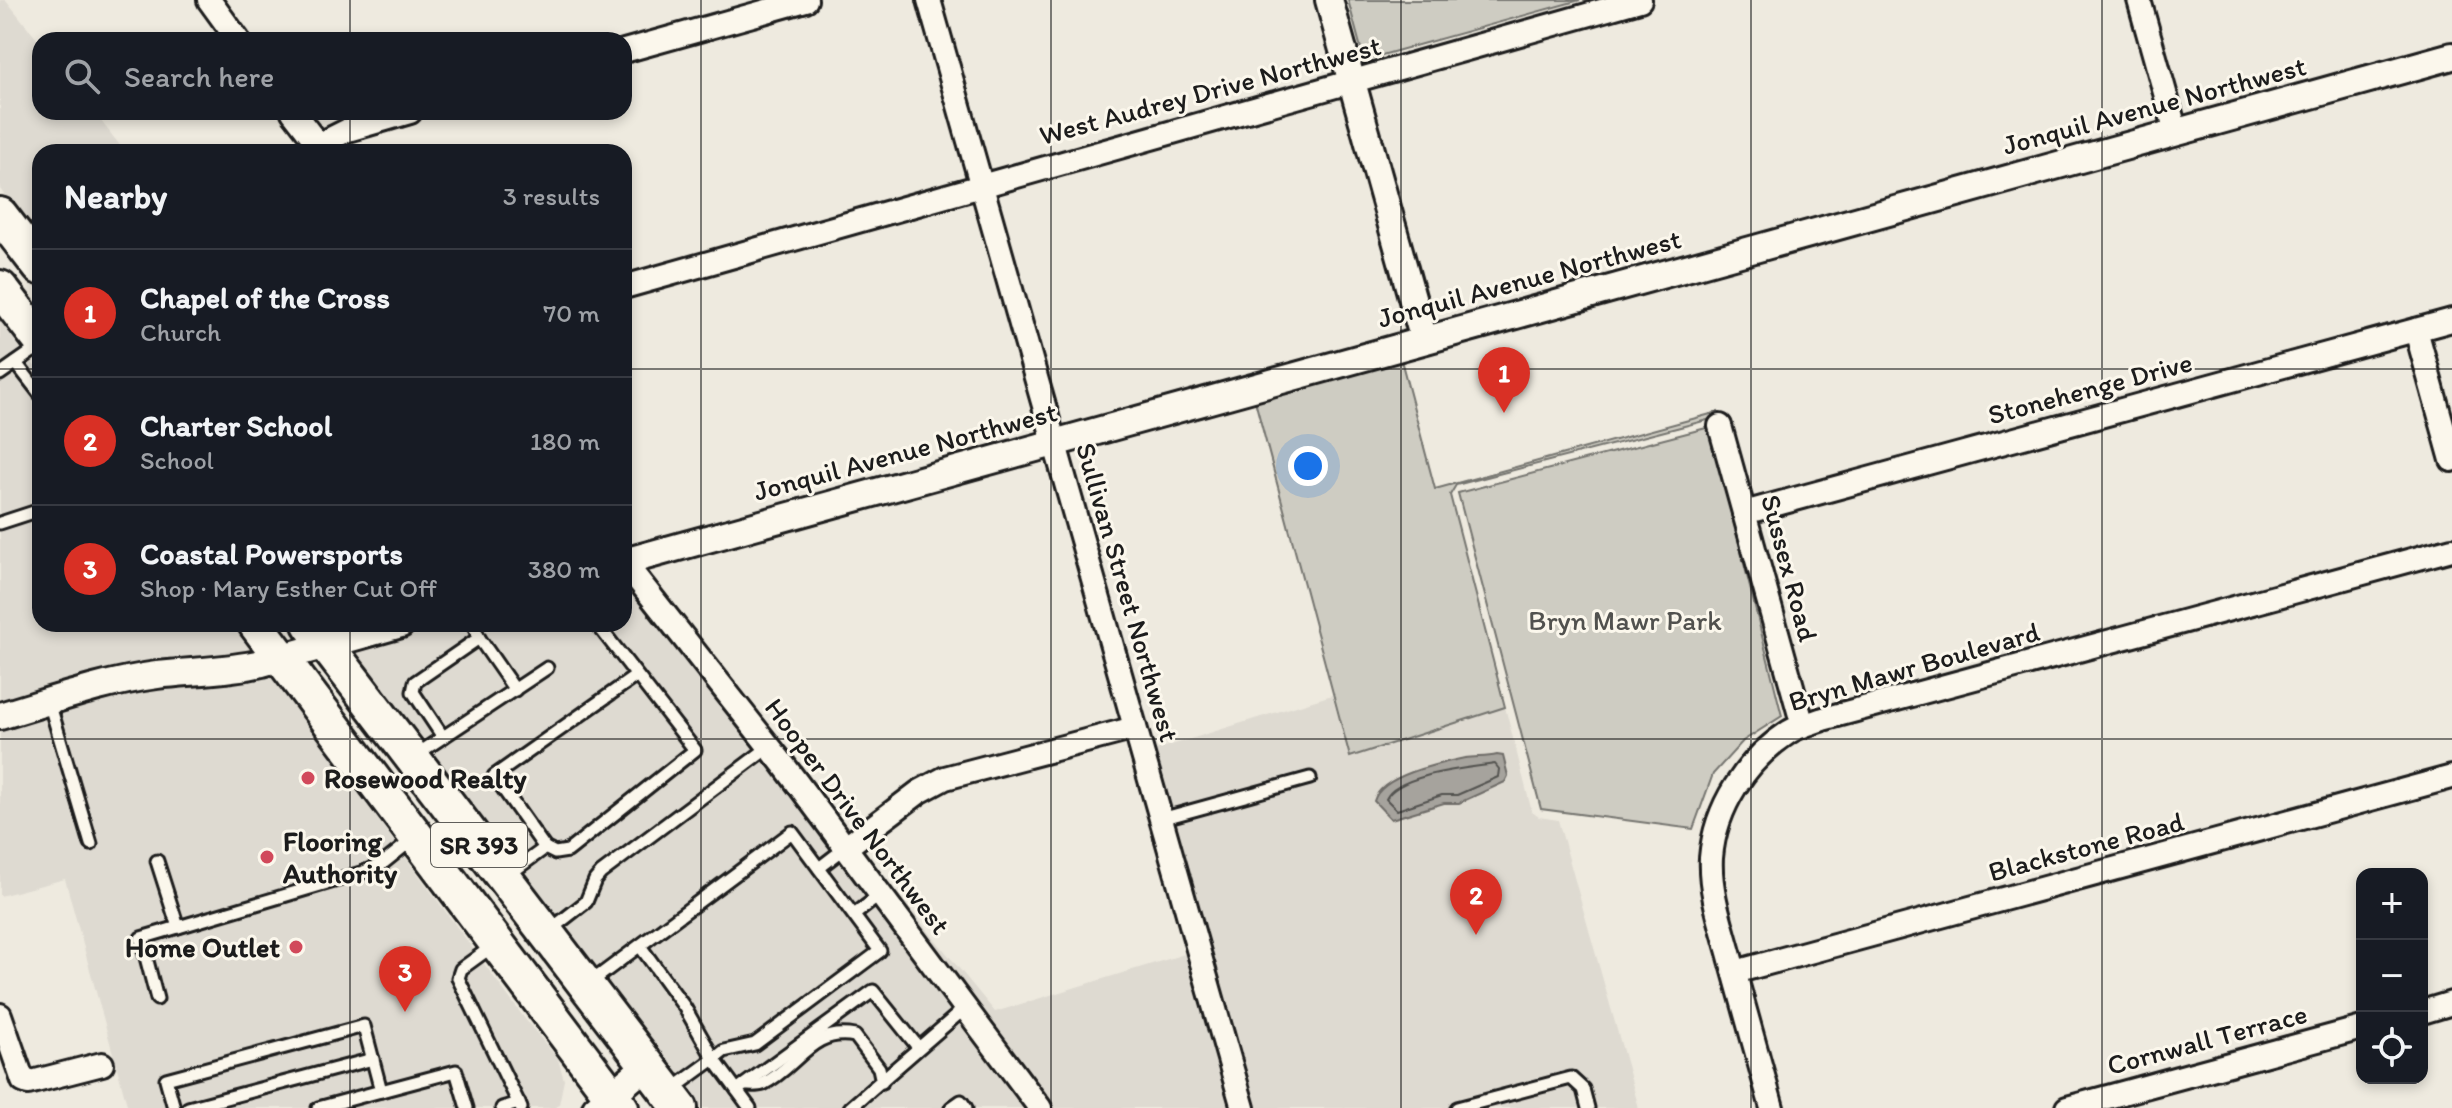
<!DOCTYPE html>
<meta charset="utf-8">
<style>
:root{--surface:#171b24;--page:#20242c;--text:#f1f3f6;--muted:#9ea1a6;--line:#363941;--accent:#d93025}
body{margin:0;font-family:Itim,sans-serif;background:var(--page);color:var(--text)}
.controls{position:absolute;right:24px;bottom:24px;display:grid;overflow:hidden;border-radius:16px;box-shadow:0 4px 12px #0003}
.controls button{width:72px;height:72px;display:grid;place-items:center;padding:0;border:0;border-bottom:2px solid var(--line);background:var(--surface);color:var(--text);font:40px sans-serif}
.you{position:absolute;left:1308px;top:466px;width:28px;height:28px;margin:-20px;border:6px solid #fff;border-radius:50%;background:#1a73e8;box-shadow:0 0 0 12px #1a73e833}
.badge{display:grid;place-items:center;width:52px;height:52px;border-radius:50%;background:var(--accent);color:#fff;font-size:26px;font-weight:700}
.pin{position:absolute;translate:-50% -66px;filter:drop-shadow(0 2px 4px #0008)}
.pin::after{content:'';position:absolute;top:42px;width:28px;height:24px;background:inherit;clip-path:polygon(0 0,100% 0,50% 100%)}
.list{margin:0;padding:0;list-style:none}
h2{display:flex;justify-content:space-between;align-items:center;height:104px;margin:0;padding:0 32px;font-size:34px}
h2 small{font-size:26px;font-weight:400;color:var(--muted)}
.list li{display:grid;grid-template-columns:52px 1fr auto;gap:24px;align-items:center;box-sizing:border-box;height:128px;padding:0 32px;border-top:2px solid var(--line)}
.list b{display:block;font-size:30px;white-space:nowrap}
.list p{margin:0;font-size:26px;white-space:nowrap;color:var(--muted)}
.list em{font-size:26px;font-style:normal;color:var(--muted)}
.icon{flex:none;width:44px;height:44px;fill:none;stroke:currentColor;stroke-width:2;stroke-linecap:round;stroke-linejoin:round}
.map{position:relative;flex:none;width:2452px;height:1108px;overflow:hidden}
.search{position:absolute;background:var(--surface);box-shadow:0 4px 12px #0003;left:32px;top:32px;width:600px;height:88px;display:flex;align-items:center;gap:20px;box-sizing:border-box;padding:0 28px;border-radius:24px;color:var(--muted);font-size:30px}
.panel{position:absolute;background:var(--surface);box-shadow:0 4px 12px #0003;left:32px;top:144px;width:600px;height:488px;border-radius:24px}
.map>svg:first-child{display:block}
</style>
<div class="map">
<svg width="2452" height="1108" viewBox="0 0 2452 1108">
<rect width="100%" height="100%" fill="#eeeadf"/>
<filter id="ink" filterUnits="userSpaceOnUse"><feTurbulence type="fractalNoise" baseFrequency=".0125" numOctaves="2"/><feDisplacementMap in="SourceGraphic" scale="16" xChannelSelector="R" yChannelSelector="G"/><feConvolveMatrix kernelMatrix="1 2 1 2 8 2 1 2 1" color-interpolation-filters="sRGB"/></filter>
<g filter="url(#ink)">
<!-- built -->
<g fill="#dedad1">
<path d="M0,0H6L40,43V112H94L125,152H40V242L0,189Z"/>
<path d="M0,321L40,373V624H232L255,655L0,706Z"/>
<path d="M624,579L774,769L1027,1108H698L605,981L347,649L436,624H624Z"/>
<path d="M268,671L525,1019L558,1059L564,1080L559,1104L556,1108H128L65,879L0,896V725L124,691Z"/>
<path d="M1332,695L1350,757L1505,707L1532,812L1539,817L1558,820L1639,1108H1254L1152,751Z"/>
<path d="M860,848L995,1012L1188,953L1232,1108H1053Z"/>
</g>
<!-- green -->
<g fill="#ceccc2" stroke="#75746f" stroke-width="2">
<path d="M1348,0H1580L1364,60Z"/>
<path d="M1400,356L1435,489L1718,412L1719,417L1456,485L1450,495L1505,707L1350,757L1254,397Z"/>
<path d="M1710,427L1782,716L1743,741L1713,774L1693,829L1541,809L1458,493Z"/>
</g>
<!-- water -->
<path fill="#a6a39d" stroke="#6f6d69" stroke-width="2" d="M1497,755L1503,756L1508,776L1505,782L1459,803H1444L1391,819L1374,801C1381,775 1441,763 1465,758C1475,756 1486,758 1497,755Z"/>
<g fill="none" stroke-linecap="round" stroke-linejoin="round">
<!-- shore -->
<path stroke="#535250" stroke-width="2" d="M1495,764L1499,769L1498,777L1457,795H1442L1397,810L1386,799C1397,774 1470,768 1495,764Z"/>
<!-- service casing -->
<g stroke="#1c1c1c" stroke-width="17">
<g id="service">
<path d="M16,363L40,394"/>
<path d="M0,374L40,346"/>
<path d="M0,523L40,510"/>
<path d="M473,624L479,638"/>
<path d="M597,624L695,750L568,851L555,853L545,848L494,776L636,676"/>
<path d="M49,702L91,844"/>
<path d="M443,737L413,692L415,682L479,638L515,690"/>
<path d="M416,755L547,668"/>
<path d="M1161,819L1310,778"/>
<path d="M157,861L178,927"/>
<path d="M819,868L845,848"/>
<path d="M508,875L545,848"/>
<path d="M854,915L880,895"/>
<path d="M550,930L586,902L595,880L601,873L769,747"/>
<path d="M494,945L461,969L458,978L521,1108"/>
<path d="M591,982L792,832L880,951L755,1044L724,1051L714,1059L685,1008L640,946"/>
<path d="M157,999L141,938L361,873L382,864L413,839"/>
<path d="M744,1085C750,1085 758,1086 763,1084C798,1067 811,1027 855,1036L879,1068L882,1082"/>
<path d="M737,1090L873,991L918,1047"/>
<path d="M670,1091L714,1059L750,1108"/>
<path d="M174,1108L166,1079L364,1026L381,1091L456,1071L467,1108"/>
<path d="M188,1108L373,1059"/>
<path d="M318,1108L381,1091"/>
<path d="M502,1108L519,1103"/>
<path d="M850,1108L965,1008"/>
<path d="M951,1108L961,1101L966,1108"/>
<path d="M1457,1108L1571,1078L1583,1089L1588,1108"/>
</g>
</g>
<!-- minor casing -->
<g stroke="#1c1c1c" stroke-width="28">
<g id="minor">
<path d="M209,0L238,40"/>
<path d="M929,0L1243,1108"/>
<path d="M2139,0L2176,132"/>
<path d="M624,51L806,0"/>
<path d="M293,112L324,152"/>
<path d="M318,145L348,130L410,112"/>
<path d="M624,287L1640,0"/>
<path d="M2416,330L2452,460"/>
<path d="M1720,426L1803,726"/>
<path d="M1744,513L2452,320"/>
<path d="M624,562L783,764L1040,1108"/>
<path d="M845,848L919,792L945,778L1135,728"/>
<path d="M1735,972L2452,777"/>
<path d="M2422,1012L2452,1003"/>
<path d="M0,1015L23,1081L28,1083L102,1064"/>
<path d="M1772,1108C1758,1059 1745,1009 1731,960C1723,929 1709,892 1711,858C1715,807 1746,760 1789,732C1798,726 1812,723 1823,719L2452,549"/>
<path d="M2067,1108L2362,1028"/>
</g>
</g>
<!-- tertiary casing -->
<g stroke="#1c1c1c" stroke-width="32">
<g id="tertiary">
<path d="M1329,0L1424,340"/>
<path d="M624,562L2452,56"/>
<path d="M0,716C51,701 104,682 157,675C192,671 227,671 262,663L401,624"/>
<path d="M596,1108L647,1065"/>
</g>
</g>
<!-- primary casing -->
<g stroke="#1c1c1c" stroke-width="40">
<g id="primary">
<path d="M0,215L40,267"/>
<path d="M0,288L40,340"/>
<path d="M256,624L621,1108"/>
<path d="M310,624L680,1108"/>
</g>
</g>
<!-- service -->
<use href="#service" stroke="#fbf7ec" stroke-width="11"/>
<!-- minor -->
<use href="#minor" stroke="#fbf7ec" stroke-width="22"/>
<!-- tertiary -->
<use href="#tertiary" stroke="#fbf7ec" stroke-width="26"/>
<!-- primary -->
<use href="#primary" stroke="#fbf7ec" stroke-width="34"/>
</g>
</g>
<!-- grid -->
<path fill="none" stroke="#1c1c1c" stroke-width="2" stroke-opacity="0.55" d="M350,0V40M701,0V1108M1051,0V1108M1401,0V1108M1751,0V1108M2102,0V1108M350,112V152M0,369H40M624,369H2452M350,624V1108M0,739H2452"/>
<!-- markers -->
<g fill="#d1495b" stroke="#fbf7ec" stroke-width="3">
<circle cx="308" cy="778" r="8"/>
<circle cx="267" cy="857" r="8"/>
<circle cx="296" cy="947" r="8"/>
</g>
<g text-anchor="middle" stroke-width="6" stroke-linejoin="round" paint-order="stroke">
<!-- shield labels -->
<rect fill="#fbf7ec" stroke="#5f5e5a" stroke-width="2" x="431" y="823" width="96" height="44" rx="6"/>
<g font-size="26" font-weight="bold" fill="#1c1c1c">
<text x="479" y="854">SR 393</text>
</g>
<!-- street labels -->
<g font-size="28" fill="#1c1c1c" stroke="#fbf7ec">
<text transform="translate(1210 90) rotate(-15)" y="10">West Audrey Drive Northwest</text>
<text transform="translate(2154 105) rotate(-15)" y="10">Jonquil Avenue Northwest</text>
<text transform="translate(1529 278) rotate(-15)" y="10">Jonquil Avenue Northwest</text>
<text transform="translate(2090 388) rotate(-15)" y="10">Stonehenge Drive</text>
<text transform="translate(905 451) rotate(-15)" y="10">Jonquil Avenue Northwest</text>
<text transform="translate(1790 568) rotate(75)" y="10">Sussex Road</text>
<text transform="translate(1128 592) rotate(74)" y="10">Sullivan Street Northwest</text>
<text transform="translate(1914 666) rotate(-16)" y="10">Bryn Mawr Boulevard</text>
<text transform="translate(858 816) rotate(53)" y="10">Hooper Drive Northwest</text>
<text transform="translate(2086 846) rotate(-15)" y="10">Blackstone Road</text>
<text transform="translate(2207 1039) rotate(-15)" y="10">Cornwall Terrace</text>
</g>
<!-- park labels -->
<g font-size="28" fill="#51514e" stroke="#fbf7ec">
<text x="1625" y="630">Bryn Mawr Park</text>
</g>
<!-- poi labels -->
<g font-size="28" font-weight="bold" fill="#1c1c1c" stroke="#fbf7ec" text-anchor="start">
<text x="324" y="788">Rosewood Realty</text>
<text x="283" y="851">Flooring<tspan x="283" dy="32">Authority</tspan></text>
<text x="280" y="957" text-anchor="end">Home Outlet</text>
</g>
</g>
</svg>
<div class="controls">
<button>+</button>
<button>−</button>
<button><svg class="icon" aria-label="locate" viewBox="0 0 24 24"><circle cx="12" cy="12" r="6"/><path d="M12 2v4M12 18v4M2 12h4M18 12h4"/></svg></button>
</div>
<div class="you"></div>
<div class="pin badge" style="left:1504px;top:413px">1</div>
<div class="pin badge" style="left:1476px;top:935px">2</div>
<div class="pin badge" style="left:405px;top:1012px">3</div>
<div class="search"><svg class="icon" aria-label="search" viewBox="0 0 24 24"><circle cx="10" cy="10" r="6"/><path d="M15 15l6 6"/></svg>Search here</div>
<section class="panel">
<h2>Nearby<small>3 results</small></h2>
<ul class="list">
<li><span class="badge">1</span><div><b>Chapel of the Cross</b><p>Church</p></div><em>70 m</em></li>
<li><span class="badge">2</span><div><b>Charter School</b><p>School</p></div><em>180 m</em></li>
<li><span class="badge">3</span><div><b>Coastal Powersports</b><p>Shop · Mary Esther Cut Off</p></div><em>380 m</em></li>
</ul>
</section>
</div>
